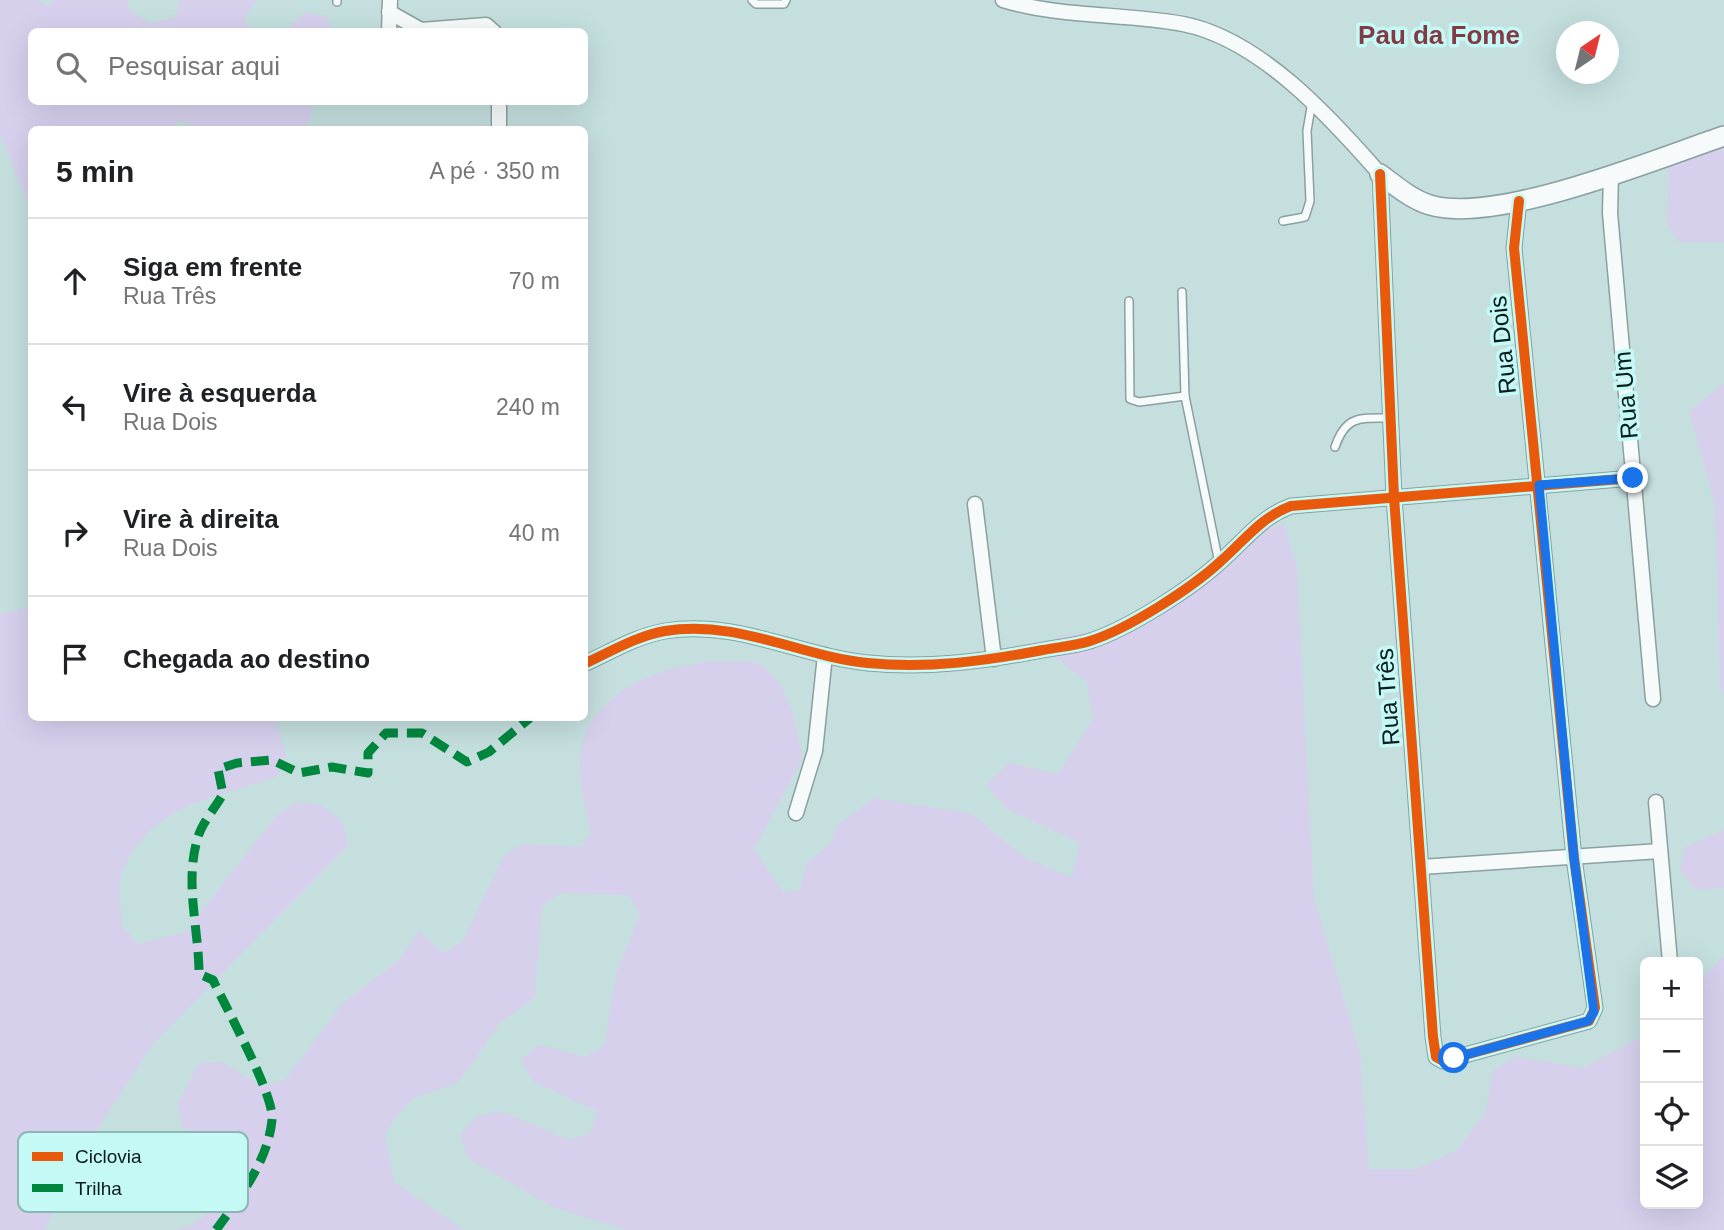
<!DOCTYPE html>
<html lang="pt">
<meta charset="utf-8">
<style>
:root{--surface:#fff;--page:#f6f6f6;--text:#202124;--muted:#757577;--line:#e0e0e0}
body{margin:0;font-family:Helvetica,sans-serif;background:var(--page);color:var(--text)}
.controls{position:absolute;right:21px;bottom:21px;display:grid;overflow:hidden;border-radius:10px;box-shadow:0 7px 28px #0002}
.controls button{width:63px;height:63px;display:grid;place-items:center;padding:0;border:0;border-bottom:2px solid var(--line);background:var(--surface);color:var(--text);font:35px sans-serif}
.compass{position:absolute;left:1556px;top:21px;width:63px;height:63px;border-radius:50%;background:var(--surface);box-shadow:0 7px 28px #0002;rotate:35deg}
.stop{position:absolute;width:21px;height:21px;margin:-16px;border:5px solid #1a73e8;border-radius:50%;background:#fff}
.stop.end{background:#1a73e8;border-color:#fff;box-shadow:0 2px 7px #0008}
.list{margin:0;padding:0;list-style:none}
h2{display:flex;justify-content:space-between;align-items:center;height:91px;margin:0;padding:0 28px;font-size:30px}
h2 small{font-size:23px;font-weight:400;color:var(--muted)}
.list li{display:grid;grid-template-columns:46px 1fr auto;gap:21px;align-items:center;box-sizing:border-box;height:126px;padding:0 28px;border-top:2px solid var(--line)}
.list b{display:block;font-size:26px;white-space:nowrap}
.list p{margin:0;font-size:23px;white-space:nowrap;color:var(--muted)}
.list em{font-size:23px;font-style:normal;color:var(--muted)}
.icon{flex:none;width:38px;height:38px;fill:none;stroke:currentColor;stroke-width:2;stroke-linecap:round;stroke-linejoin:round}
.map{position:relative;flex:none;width:1724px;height:1230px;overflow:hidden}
.search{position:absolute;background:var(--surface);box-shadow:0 7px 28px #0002;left:28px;top:28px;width:560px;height:77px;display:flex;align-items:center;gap:18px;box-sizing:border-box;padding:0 24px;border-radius:10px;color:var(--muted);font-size:26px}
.panel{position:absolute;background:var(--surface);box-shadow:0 7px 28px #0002;left:28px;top:126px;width:560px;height:595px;border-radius:10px}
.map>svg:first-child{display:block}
</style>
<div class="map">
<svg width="1724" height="1230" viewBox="0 0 1724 1230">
<rect width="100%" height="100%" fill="#c4dfde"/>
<!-- green -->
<g fill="#d6d0ed">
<path d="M0,0H36L48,6L53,0H127L130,10L150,23L174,18L181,0H257L245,18L248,31L32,32V102H313L307,129H200L178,121L173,129L32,130L31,211L0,133Z"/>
<path d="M305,12L327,17L332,31H286Z"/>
<path d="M1724,128V242H1678L1667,223L1670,151L1710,129Z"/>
<path d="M1724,383V696L1720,688L1715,504L1689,412Z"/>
<path d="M1284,524L1297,568L1314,898L1360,1053L1369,1169H1416L1456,1151L1485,1114L1493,1070L1516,1057L1583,1068L1645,1035V1204H1698V982L1724,956V1230H627L552,1207L468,1158L460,1135L476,1117L500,1111L569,1140L591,1133L597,1111L532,1081L521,1059L539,1045L585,1057L605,1045L615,977L640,914L629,895L560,893L542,907L535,997L499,1024L459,1082L414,1098L397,1115L385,1135L394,1182L464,1230H174L191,1226L226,1199L233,1178L182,1126L178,1103L199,1063L223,1062L263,1087L286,1079L343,1003L398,961L419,931L444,953L463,941L504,856L522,844L581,847L591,832C584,804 573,760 586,732C609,682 682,659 733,661C743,661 757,661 764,667C793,691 794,724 803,758L754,849L783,892L799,891L807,862L832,843L836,826L874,798L972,814L1025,858L1072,877L1080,843L1007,809L986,785L1009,763L1058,774L1093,719L1087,682L1047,650L1056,637L1127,629L1190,575L1230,566L1262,530Z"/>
<path d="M31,606L32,718H270L276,722L286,755L277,777C215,797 142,807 121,878C117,892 122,913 123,927L139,944L185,932L277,815L297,802L321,805L342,821L348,846L152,1045L70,1172L45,1230H0V614Z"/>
<path d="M1724,830V888L1695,890L1680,869L1685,847Z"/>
</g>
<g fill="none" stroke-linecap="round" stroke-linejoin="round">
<!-- lane casing -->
<g stroke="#8ba0a0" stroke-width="10">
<g id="lane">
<path d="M337,0V2"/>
<path d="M752,0L756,4H784L786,0"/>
<path d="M1283,221L1305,217L1310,201L1307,131L1312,101"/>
<path d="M1182,292L1185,396L1219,563"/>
<path d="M1129,301L1130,399L1139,402L1185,396"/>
<path d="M1335,447C1346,415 1360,418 1391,418"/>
</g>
</g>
<!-- street casing -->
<g stroke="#8ba0a0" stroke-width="17">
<g id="street">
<path d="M1003,0C1062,18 1123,13 1183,24C1260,39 1331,118 1380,174L1394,497L1433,1037L1436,1057L1443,1061L1589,1021L1595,1008L1574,858L1514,248L1519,201"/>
<path d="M389,12L421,30L486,25L494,32"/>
<path d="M389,32L390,0"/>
<path d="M499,102V130"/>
<path d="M1611,174L1610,213L1653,699"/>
<path d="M975,504L994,659"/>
<path d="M586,663C612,651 637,636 665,631C736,619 799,656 868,663C927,669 985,661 1043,650C1058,647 1075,646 1090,641C1128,629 1192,588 1221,561C1244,541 1261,517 1291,506L1633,478"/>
<path d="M1656,802L1670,962"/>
<path d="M796,813L815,751L825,655"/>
<path d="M1421,867L1660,851"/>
</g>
</g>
<!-- secondary casing -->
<g stroke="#8ba0a0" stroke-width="22">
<path id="secondary" d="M1380,174C1396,186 1411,199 1430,205C1496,225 1656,159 1724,136"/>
</g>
<!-- lane -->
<use href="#lane" stroke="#f6fafa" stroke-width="7"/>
<!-- street -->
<use href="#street" stroke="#f6fafa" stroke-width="14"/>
<!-- secondary -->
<use href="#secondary" stroke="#f6fafa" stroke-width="19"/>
<!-- quiet -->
<path stroke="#00873e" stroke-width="9" stroke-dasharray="18 9" stroke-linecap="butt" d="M216,1230C240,1197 268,1161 272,1120C275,1096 226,1008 213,980L199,974C199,929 184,882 198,837C202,823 215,808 223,794L218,769L237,763L272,760L299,773L332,767L368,773V753L386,733H422L467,762L489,752L530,718"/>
<!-- cycleway casing -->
<g stroke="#c5f9f6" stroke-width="15">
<g id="cycleway">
<path d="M1380,174L1394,497L1433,1037L1436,1057L1443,1061L1589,1021L1595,1008L1574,858L1514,248L1519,201"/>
<path d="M586,663C612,651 637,636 665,631C736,619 799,656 868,663C927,669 985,661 1043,650C1058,647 1075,646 1090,641C1128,629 1192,588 1221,561C1244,541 1261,517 1291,506L1633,478"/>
</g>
</g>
<!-- cycleway -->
<use href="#cycleway" stroke="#e8590c" stroke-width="10"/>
</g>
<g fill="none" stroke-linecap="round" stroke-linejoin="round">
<!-- route -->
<path stroke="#1a73e8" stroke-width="9" d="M1454,1058L1588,1021L1594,1012L1574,858L1539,485L1633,478"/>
</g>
<g text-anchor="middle" stroke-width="7" stroke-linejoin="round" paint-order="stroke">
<!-- street labels -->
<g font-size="24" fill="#081c1b" stroke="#c5f9f6">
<text transform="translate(1503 345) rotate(-96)" y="8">Rua Dois</text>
<text transform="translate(1626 395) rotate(-95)" y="8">Rua Um</text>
<text transform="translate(1388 697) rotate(-94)" y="8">Rua Três</text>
</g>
<!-- neighbourhood labels -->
<g font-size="26" font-weight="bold" fill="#823a44" stroke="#c5f9f6">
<text x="1439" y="44">Pau da Fome</text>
</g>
</g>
<!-- legend -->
<rect x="18" y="1132" width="230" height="80" rx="10" fill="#c5f9f6" stroke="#8cb7b4" stroke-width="2"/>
<rect x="32" y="1152" width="31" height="9" fill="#e8590c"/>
<rect x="32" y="1184" width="31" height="8" fill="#00873e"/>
<g font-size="19" fill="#081c1b">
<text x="75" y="1163">Ciclovia</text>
<text x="75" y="1195">Trilha</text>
</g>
</svg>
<div class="controls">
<button>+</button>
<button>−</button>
<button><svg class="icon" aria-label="locate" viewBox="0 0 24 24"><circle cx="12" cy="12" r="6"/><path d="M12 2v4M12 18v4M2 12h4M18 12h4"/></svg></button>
<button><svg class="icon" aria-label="layers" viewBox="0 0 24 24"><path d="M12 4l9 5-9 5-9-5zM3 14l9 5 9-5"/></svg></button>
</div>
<svg class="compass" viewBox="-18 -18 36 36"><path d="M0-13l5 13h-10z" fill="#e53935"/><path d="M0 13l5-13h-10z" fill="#757577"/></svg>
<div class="stop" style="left:1454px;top:1058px"></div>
<div class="stop end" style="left:1633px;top:478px"></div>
<div class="search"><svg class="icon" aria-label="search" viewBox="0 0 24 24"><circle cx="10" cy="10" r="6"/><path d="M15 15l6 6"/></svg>Pesquisar aqui</div>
<section class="panel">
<h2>5 min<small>A pé · 350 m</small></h2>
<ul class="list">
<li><svg class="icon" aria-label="ahead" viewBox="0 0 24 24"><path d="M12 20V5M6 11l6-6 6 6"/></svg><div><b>Siga em frente</b><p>Rua Três</p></div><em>70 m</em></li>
<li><svg class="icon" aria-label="left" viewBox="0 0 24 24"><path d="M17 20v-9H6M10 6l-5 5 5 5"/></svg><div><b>Vire à esquerda</b><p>Rua Dois</p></div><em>240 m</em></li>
<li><svg class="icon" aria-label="right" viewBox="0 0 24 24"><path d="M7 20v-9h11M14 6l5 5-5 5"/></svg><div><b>Vire à direita</b><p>Rua Dois</p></div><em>40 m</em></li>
<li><svg class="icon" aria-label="arrive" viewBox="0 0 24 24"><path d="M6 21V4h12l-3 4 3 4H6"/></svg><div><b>Chegada ao destino</b></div></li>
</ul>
</section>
</div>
